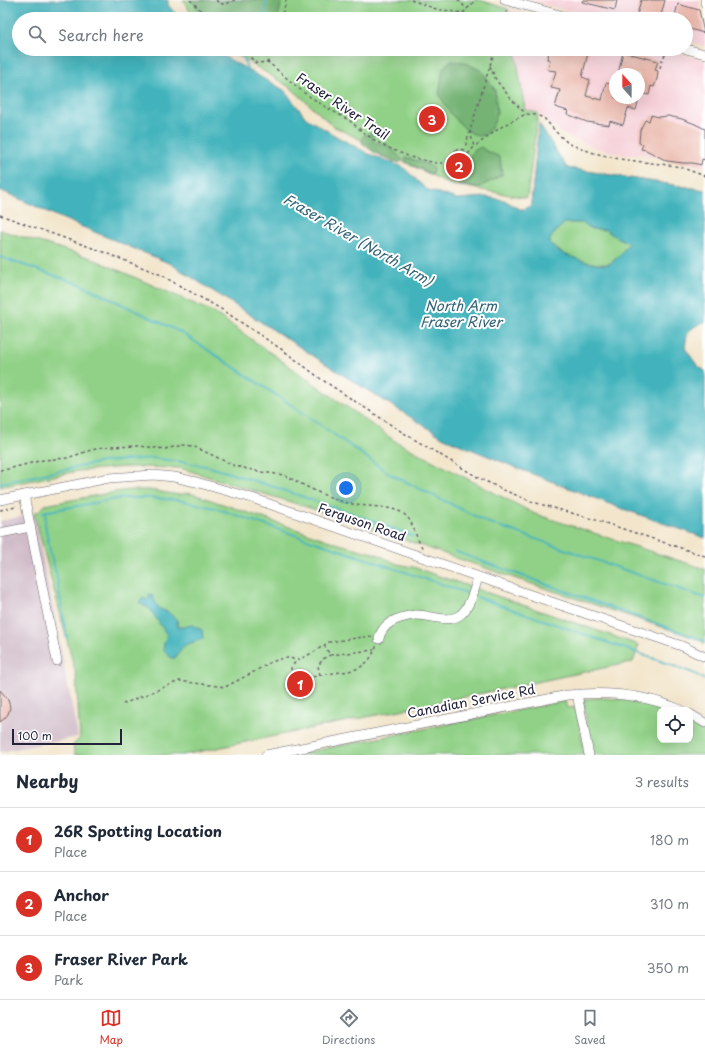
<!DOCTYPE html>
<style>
:root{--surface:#fff;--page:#f2f2f3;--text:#1f2937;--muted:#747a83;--line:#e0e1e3;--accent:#d93025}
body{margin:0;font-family:"Playpen Sans",sans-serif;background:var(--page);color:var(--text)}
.controls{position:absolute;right:12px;bottom:12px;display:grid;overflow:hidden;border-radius:8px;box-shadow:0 4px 16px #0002}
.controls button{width:36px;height:36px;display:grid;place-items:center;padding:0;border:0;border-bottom:1px solid var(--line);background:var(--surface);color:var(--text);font:20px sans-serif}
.compass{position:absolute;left:609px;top:68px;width:36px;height:36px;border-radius:50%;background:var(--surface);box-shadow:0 4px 16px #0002;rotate:339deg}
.scale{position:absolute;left:12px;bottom:10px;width:110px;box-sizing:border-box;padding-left:4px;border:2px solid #22223b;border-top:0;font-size:11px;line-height:14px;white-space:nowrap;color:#22223b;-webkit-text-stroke:3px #fff;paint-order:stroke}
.you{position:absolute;left:346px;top:488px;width:14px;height:14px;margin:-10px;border:3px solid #fff;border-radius:50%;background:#1a73e8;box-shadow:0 0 0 6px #1a73e833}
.badge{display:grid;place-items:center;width:26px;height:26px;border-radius:50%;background:var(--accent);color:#fff;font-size:13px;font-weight:700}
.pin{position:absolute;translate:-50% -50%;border:2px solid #fff;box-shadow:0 1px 4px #0006}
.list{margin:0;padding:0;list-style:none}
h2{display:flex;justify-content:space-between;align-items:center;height:52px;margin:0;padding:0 16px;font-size:17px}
h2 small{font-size:13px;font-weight:400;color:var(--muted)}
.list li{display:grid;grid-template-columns:26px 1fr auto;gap:12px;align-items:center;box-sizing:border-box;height:64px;padding:0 16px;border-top:1px solid var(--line)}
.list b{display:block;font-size:15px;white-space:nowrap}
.list p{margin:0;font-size:13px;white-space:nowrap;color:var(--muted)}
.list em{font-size:13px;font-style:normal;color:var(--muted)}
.icon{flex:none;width:22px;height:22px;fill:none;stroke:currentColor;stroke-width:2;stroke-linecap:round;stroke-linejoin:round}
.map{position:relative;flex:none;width:705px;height:755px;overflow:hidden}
.search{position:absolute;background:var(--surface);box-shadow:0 4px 16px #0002;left:12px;right:12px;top:12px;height:44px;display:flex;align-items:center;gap:10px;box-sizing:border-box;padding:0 14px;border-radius:22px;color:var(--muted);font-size:15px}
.sheet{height:244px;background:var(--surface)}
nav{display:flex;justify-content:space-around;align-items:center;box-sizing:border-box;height:56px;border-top:1px solid var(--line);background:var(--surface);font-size:11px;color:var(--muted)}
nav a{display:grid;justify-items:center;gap:2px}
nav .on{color:var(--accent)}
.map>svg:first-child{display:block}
</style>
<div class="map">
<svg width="705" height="755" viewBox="0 0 705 755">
<rect width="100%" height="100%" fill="#fff"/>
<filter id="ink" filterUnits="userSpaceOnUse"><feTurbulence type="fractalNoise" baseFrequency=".025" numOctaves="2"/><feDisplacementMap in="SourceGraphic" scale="8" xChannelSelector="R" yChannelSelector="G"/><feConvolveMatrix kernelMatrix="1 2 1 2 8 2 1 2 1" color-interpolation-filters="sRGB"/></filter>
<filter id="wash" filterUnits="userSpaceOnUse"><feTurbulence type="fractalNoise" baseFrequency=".012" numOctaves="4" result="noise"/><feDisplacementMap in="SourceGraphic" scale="16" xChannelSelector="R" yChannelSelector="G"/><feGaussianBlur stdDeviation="0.9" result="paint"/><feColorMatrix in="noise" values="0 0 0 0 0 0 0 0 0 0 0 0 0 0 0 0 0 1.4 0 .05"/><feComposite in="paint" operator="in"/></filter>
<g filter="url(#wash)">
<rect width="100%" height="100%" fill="#f2e5cb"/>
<!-- built -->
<g fill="#f6cfd7" fill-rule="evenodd">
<path d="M531,0H698L705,30V46L686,41V19H600L531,1Z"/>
<path d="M508,9L547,19H509Z"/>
<path d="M515,49H663L705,60V167L639,154L624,155L596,148L561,133L538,113L525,110ZM615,74H639V98H615Z"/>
</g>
<!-- industrial -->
<path fill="#d1bdc9" d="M34,514L78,737L0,752V521Z"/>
<!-- green -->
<g fill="#91d187" stroke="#5a7a61">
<path d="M183,0H480L508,9L509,19H195Z"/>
<path d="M228,49H515L525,110L538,113L527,198L449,184L333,126L291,88Z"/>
<path d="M539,124L567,168L705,190L609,264C590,265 562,258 550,242C541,232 535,219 529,207L531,204Z"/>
<path d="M0,230L91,258L213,312L395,441L535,514L705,569V644L698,639L514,578L339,517L180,468L127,467L78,471L0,487Z"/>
<path d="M132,490H150L179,495C188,491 196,495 205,498L339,544L377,554L397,564L413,567L639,645L633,662L183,755H75L73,745L80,738L76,675L34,513L40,510L45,505L120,491Z"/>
<path d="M603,698C625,699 646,702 666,710H660V740H690V720L705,729V755H592L583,700L584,699Z"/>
<path d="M565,701L567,708L574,707L578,718L585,755H293Z"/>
</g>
<!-- forest -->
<g fill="#74b374" stroke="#4b6a58">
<path d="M192,0H282L279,13L276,19H206L196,7Z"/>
<path d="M450,61L464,62L482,71L495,90L497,115L492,127L485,135L477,136L465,129L450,113L439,94L443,68Z"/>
<path d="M371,133L373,135V140L376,143L388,145L403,160L399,163L375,153L362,143L363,136Z"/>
<path d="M481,147L486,151L500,157L502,175L478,188L462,185L448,178V167L459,168L471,155L475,150Z"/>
<path d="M405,157L427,164L433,168L432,174L407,163Z"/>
</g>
<!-- water -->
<g fill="#43b3bc" stroke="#326a7c" fill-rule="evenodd">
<path d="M0,0H168V5L180,19H19V49H211L284,90L306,118L336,136L369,154L403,167L426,189L457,199L486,197L504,200L519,209H524L528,207L531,204L539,124L567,168L705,190V322C701,323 699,324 696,326C686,331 687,337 685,348L697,365L705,371V538L615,506L517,468L444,438L343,375L171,264L61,218L0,190ZM565,223H583L591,229L606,230L614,236L629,243C624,249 616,261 609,264C600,268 567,256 558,251C555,249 552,245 549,242L554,233Z"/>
<path d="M151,594L153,597L156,604L160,609L168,612L177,620L178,627H183L192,625L202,630L203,639L185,645L175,658H171L163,650L164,643L167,635L152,612L147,607L139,603L143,598L148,600L150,598L148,595Z"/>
</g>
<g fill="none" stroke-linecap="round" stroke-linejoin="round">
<!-- stream -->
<g stroke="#43b3bc" stroke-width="2">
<path d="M262,19L265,12L266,0"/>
<path d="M244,49L242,53L247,69"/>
<path d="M0,257L82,285L182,333L308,416L390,474L487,522L705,598"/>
<path d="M0,483L102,462L153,458L183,462L210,467L262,483L354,514L413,536"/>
<path d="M46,511L45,524L51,556L56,573L67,639"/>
<path d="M43,512L122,498H151L178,500L215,508L467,593"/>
<path d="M456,552L705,641"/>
<path d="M477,597L652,658L693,673L705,680"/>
</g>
</g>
<g id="blocks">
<!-- building -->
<g fill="#e9b3a6">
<path d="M583,0H617L615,10L582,2Z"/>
<path d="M641,0H665L660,19H653L637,15Z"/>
<path d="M678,4L699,10L704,33L686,28V19H674Z"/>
<path d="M550,49H589L582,77L590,80L586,96L602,100L606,83L615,85V98H639L636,110L628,108L623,125L610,121L609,125L587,122L567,114L568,111L555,107L560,90L551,88L556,71L548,70L550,60L547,59Z"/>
<path d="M623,52L658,61L655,70L658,71L657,79L654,87L651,86L649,95L639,93V74H618Z"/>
<path d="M651,115L659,117L668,116L682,119L695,124L705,129V160L702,159L701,165L693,163H683L667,161L646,150L641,149L643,144L639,143L640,130L645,120L649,121Z"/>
<path d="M0,690L7,698L9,703L10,708L8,714L5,718L0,722Z"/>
</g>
</g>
</g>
<g filter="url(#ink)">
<use href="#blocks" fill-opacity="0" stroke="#6b666d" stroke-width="1"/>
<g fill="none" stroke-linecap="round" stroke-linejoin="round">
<!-- minor casing -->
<g stroke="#6b666d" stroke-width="10">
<g id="minor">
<path d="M505,0L574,19"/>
<path d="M705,0V3"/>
<path d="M686,49L705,54"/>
<path d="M24,495L57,661"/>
<path d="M0,500L109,478L153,475L174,477L196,482L252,498L522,592L682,646L705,657"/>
<path d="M0,533L30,527"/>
<path d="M379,639C380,631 385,626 391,622C398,618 407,616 415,615C429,614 447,624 460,615C470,608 475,588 478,577"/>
<path d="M577,694L589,755"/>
<path d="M690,714L705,723"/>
<path d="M266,755L568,695C607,691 644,694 681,710"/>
</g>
</g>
<!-- path -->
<g stroke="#6b666d" stroke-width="1.5" stroke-dasharray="3 3" stroke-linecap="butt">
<path d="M190,0L210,19"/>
<path d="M216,0C222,7 227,3 235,0"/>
<path d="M411,0L436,9L463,13L467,19"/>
<path d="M458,0L467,9"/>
<path d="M463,13L476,0"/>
<path d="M280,19L286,3V0"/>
<path d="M504,19L507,11"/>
<path d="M242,49L256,63L268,62"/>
<path d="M267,49L266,52L268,62L303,92L324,106L350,121L364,133L382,145L410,157L436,163H448L456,161L468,154L474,147L504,125L526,114L536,115L544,118L556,132L569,144L594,153L619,159L668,165L680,167L705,176"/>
<path d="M490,66L496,80L512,100L526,114"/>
<path d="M660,68L662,60L665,55V52"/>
<path d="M470,131L474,147"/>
<path d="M454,153L453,155L462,157"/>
<path d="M462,157L495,49"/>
<path d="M451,162C452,154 454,147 464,150"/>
<path d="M0,215L98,250L159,274L221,309L284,351L321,379L402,432L479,478L506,491L533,502L596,520L705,556"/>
<path d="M0,470L8,469L43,460L67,458L91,450L109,447L138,446L165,449L183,445L193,446L235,466L261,472L277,474L284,475C308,487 331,501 358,505C370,507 396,506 405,515C413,522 413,530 418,539C419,543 422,546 423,550"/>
<path d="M0,510L16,507V505"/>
<path d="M363,637H370L379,639C367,676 352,669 321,675C311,677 303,680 293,682L291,668L296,661L314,652L329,642Z"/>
<path d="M324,645L330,655L374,650"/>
<path d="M320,675L318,666L323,659L330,655"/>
<path d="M123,704L179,681L225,687L250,674L271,662L284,658H291L296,661"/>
</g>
<!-- minor -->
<use href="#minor" stroke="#fff" stroke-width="9"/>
</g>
</g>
<g text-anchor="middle" stroke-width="4" stroke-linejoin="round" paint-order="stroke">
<!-- street labels -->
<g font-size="13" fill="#22223b" stroke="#fff">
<text transform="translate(343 106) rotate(34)" y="5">Fraser River Trail</text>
<text transform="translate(362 522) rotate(19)" y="5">Ferguson Road</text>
<text transform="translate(471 701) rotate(-11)" y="5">Canadian Service Rd</text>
</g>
<!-- water labels -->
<g font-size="14" font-style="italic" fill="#316375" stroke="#fff">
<text transform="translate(358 240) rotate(30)" y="5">Fraser River (North Arm)</text>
<text x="461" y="311">North Arm<tspan x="461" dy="16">Fraser River</tspan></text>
</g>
</g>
</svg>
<div class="controls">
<button><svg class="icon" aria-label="locate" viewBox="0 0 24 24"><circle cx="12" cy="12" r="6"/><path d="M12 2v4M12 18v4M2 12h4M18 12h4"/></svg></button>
</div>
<svg class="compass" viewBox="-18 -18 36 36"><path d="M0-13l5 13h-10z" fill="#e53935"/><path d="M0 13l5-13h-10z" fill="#747a83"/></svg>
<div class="scale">100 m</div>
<div class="you"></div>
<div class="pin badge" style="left:300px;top:684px">1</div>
<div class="pin badge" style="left:459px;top:166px">2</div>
<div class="pin badge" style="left:432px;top:119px">3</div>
<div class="search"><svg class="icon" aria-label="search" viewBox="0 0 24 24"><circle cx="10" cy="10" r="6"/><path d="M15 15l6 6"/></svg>Search here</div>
</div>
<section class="sheet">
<h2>Nearby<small>3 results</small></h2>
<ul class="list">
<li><span class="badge">1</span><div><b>26R Spotting Location</b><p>Place</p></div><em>180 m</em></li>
<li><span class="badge">2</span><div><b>Anchor</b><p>Place</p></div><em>310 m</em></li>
<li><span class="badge">3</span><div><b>Fraser River Park</b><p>Park</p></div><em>350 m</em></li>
</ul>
</section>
<nav>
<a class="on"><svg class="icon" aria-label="map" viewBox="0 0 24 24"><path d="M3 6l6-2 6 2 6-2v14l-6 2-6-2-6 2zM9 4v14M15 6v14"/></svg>Map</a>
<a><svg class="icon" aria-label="directions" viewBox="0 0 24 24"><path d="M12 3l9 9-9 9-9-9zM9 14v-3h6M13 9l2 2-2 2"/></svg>Directions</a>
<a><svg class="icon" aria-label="saved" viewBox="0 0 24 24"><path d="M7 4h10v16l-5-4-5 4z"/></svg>Saved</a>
</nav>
